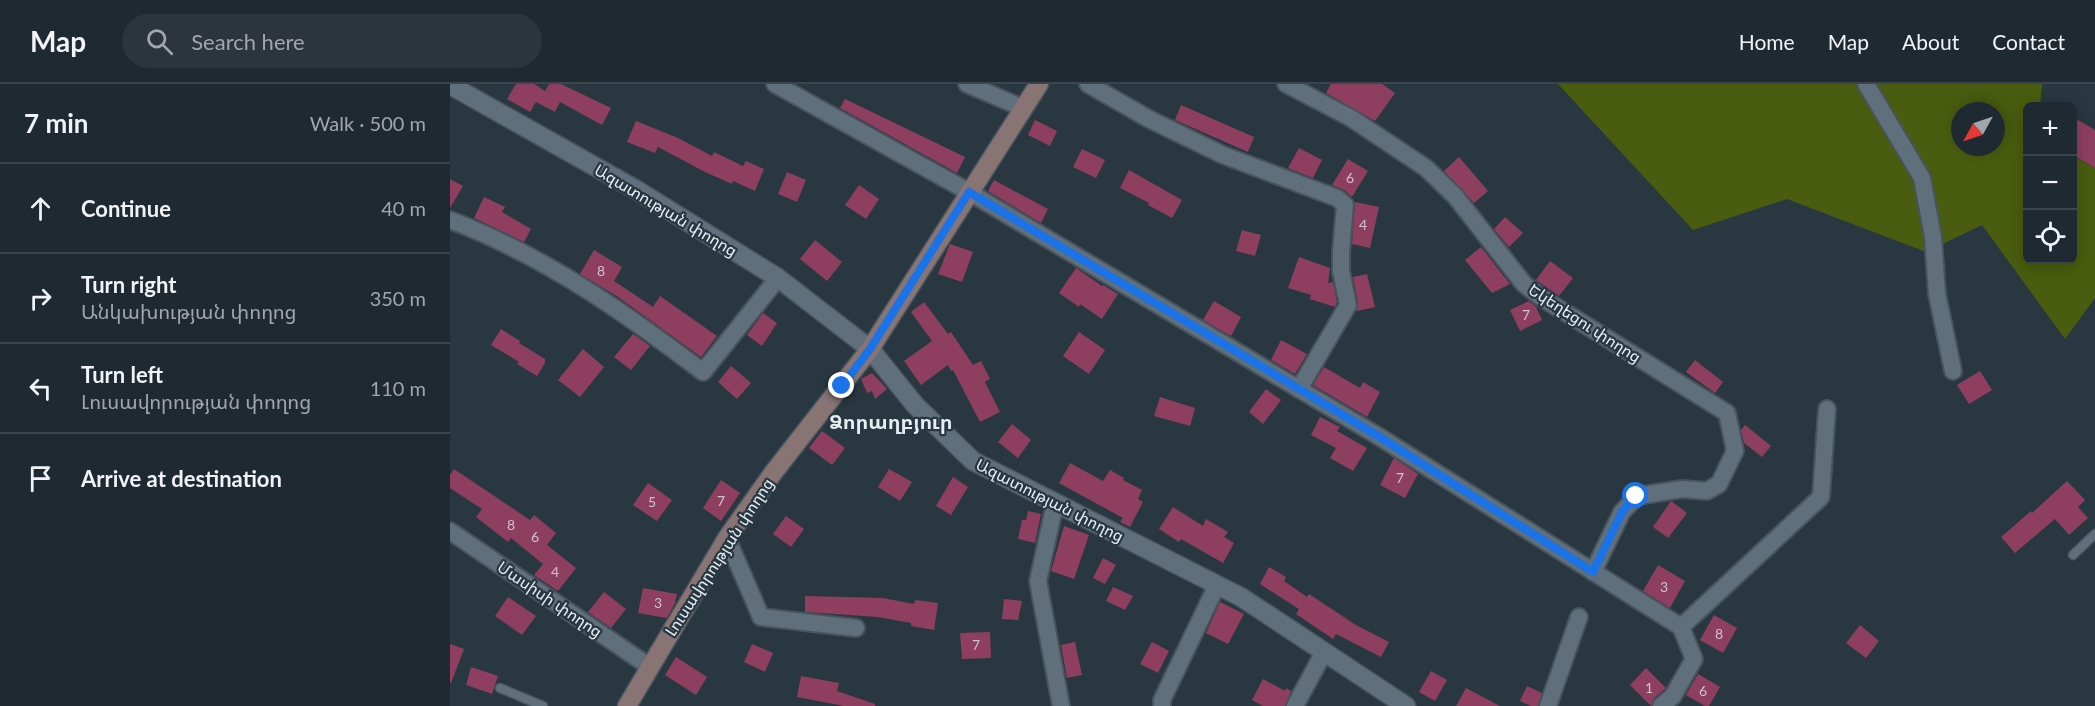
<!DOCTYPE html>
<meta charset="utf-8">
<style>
:root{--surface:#1f2931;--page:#2c353d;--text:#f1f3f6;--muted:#a1a6ab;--line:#3c454d}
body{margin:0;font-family:Lato,"Noto Sans Armenian",sans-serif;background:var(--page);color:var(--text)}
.controls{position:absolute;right:18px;top:18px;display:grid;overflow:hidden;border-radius:9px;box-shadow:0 3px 15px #0003}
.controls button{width:54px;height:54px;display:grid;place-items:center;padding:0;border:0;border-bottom:2px solid var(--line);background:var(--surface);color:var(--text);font:30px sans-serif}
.compass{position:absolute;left:1501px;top:18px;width:54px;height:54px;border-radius:50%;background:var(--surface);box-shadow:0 3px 15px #0003;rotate:230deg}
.stop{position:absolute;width:18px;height:18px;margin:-14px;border:4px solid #1a73e8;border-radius:50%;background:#fff}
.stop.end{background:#1a73e8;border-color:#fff;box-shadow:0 2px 6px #0008}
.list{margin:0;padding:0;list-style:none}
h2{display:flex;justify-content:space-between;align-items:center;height:78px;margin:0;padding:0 24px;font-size:26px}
h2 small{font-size:20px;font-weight:400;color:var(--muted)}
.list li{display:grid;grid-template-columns:39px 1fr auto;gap:18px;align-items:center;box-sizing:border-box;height:90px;padding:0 24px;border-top:2px solid var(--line)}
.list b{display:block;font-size:22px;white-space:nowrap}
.list p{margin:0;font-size:20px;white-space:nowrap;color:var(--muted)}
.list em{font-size:20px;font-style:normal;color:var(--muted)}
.icon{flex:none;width:33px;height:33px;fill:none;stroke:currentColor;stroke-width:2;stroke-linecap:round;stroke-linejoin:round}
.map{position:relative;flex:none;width:1645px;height:622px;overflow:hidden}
header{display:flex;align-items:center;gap:36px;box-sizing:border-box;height:84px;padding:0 30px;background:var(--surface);border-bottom:2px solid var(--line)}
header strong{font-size:28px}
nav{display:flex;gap:33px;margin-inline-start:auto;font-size:21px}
.search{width:420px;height:54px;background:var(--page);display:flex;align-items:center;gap:15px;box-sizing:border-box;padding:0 21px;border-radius:33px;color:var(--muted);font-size:22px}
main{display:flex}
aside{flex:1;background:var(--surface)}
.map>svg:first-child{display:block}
</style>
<header>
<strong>Map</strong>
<div class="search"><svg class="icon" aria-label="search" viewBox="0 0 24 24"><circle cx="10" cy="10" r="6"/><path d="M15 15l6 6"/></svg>Search here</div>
<nav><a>Home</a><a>Map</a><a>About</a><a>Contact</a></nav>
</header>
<main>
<aside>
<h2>7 min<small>Walk · 500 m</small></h2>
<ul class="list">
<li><svg class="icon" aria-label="ahead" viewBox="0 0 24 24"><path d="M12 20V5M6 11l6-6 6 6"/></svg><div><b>Continue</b></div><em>40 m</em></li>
<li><svg class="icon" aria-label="right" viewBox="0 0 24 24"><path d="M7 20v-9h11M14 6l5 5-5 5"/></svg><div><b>Turn right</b><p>Անկախության փողոց</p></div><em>350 m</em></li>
<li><svg class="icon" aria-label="left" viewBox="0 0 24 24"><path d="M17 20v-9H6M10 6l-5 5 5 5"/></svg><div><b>Turn left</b><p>Լուսավորության փողոց</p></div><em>110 m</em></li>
<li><svg class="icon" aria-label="arrive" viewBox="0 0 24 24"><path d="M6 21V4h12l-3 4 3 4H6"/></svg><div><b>Arrive at destination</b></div></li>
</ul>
</aside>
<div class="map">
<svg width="1645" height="622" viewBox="0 0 1645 622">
<rect width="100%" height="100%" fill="#293741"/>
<!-- green -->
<path fill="#495c0f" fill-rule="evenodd" d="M1108,0H1592L1590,22H1578V176H1622L1623,72L1645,84V214L1615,255L1532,141L1476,168L1337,115L1243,146ZM1510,27H1546V63H1510Z"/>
<!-- building -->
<g fill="#8e3f60">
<path d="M66,0H84L95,7L99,0H111L161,24L152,41L110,18L105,28L86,18L80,28L57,15Z"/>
<path d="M881,0H932L945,9L925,37L876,9Z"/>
<path d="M395,15L515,73L507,89L390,24Z"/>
<path d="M731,21L804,53L798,68L725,36Z"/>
<path d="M1623,33L1645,46V84L1623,71Z"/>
<path d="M585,36L607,47L600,62L578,51Z"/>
<path d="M186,37L228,54L262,72L264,68L293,82L296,77L314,85L305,107L283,97L282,100L255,88L208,63L205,69L177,58Z"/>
<path d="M849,64L872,76L863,94L838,84Z"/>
<path d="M632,65L655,76L646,94L623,83Z"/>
<path d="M1009,73L1038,107L1024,119L994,87Z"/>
<path d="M898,75L918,87L902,113L894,106L882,101Z"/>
<path d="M679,86L732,116L722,134L698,121L699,119L670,104Z"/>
<path d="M337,88L356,96L347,118L328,110Z"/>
<path d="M0,95L13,102L0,124Z"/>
<path d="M544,96L598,125L591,139L538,107Z"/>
<path d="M409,101L429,115L416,135L395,121Z"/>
<path d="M34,113L55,123L52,128L81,145L74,158L24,134Z"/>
<path d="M905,118L929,123L920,164L902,160Z"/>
<path d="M1055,133L1073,149L1059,163L1044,145Z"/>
<path d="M792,146L811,151L805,172L786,167Z"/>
<path d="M365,156L392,178L377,197L350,175Z"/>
<path d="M500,160L523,168L512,198L488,190Z"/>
<path d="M1031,163L1060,200L1042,209L1015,176Z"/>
<path d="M144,166L172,183L164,197L203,223L210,212L267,252L251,273L168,213L130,190Z"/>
<path d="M849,173L880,184L878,199L883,198L887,218L885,223L860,215L861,211L838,204Z"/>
<path d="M1100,177L1123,194L1109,212L1086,196Z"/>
<path d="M626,184L652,202L653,201L668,210L652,235L630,220L629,223L609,209Z"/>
<path d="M917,190L925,223L907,227L908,219L903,193Z"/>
<path d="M764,217L791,233L781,252L753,236Z"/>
<path d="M1079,217L1086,223L1092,236L1070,247L1060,226Z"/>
<path d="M474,218L498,250L501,248L523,281L531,277L540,295L535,298L550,328L530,338L503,286L501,287L498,281L471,301L454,277L482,257L461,228Z"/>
<path d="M313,229L327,239L312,262L297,251Z"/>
<path d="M51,245L70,257L69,259L95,275V279L87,292L67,280L69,278L41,261Z"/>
<path d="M629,248L655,266L639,290L613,272Z"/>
<path d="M183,250L200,262L181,286L164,273Z"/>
<path d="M831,256L857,270L845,290L821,276Z"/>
<path d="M133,265L154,283L130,313L108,296Z"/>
<path d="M1245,276L1273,298L1265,309L1236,288Z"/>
<path d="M281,282L301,299L287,315L268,298Z"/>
<path d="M874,283L910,304L913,298L930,308L917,333L863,301Z"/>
<path d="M1530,287L1542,306L1519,320L1507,301Z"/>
<path d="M422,289L437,305L425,315L422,307L417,309L411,295Z"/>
<path d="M816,305L831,316L813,340L799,328Z"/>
<path d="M710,313L745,324L740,342L704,332Z"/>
<path d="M870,333L890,343L887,347L917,364L903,387L880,374L886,364L861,351Z"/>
<path d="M562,340L581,356L568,374L548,358Z"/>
<path d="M1295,341L1321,362L1312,373L1294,359L1291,346Z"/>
<path d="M372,347L395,364L382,381L359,364Z"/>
<path d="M944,374L968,390L955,414L930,401Z"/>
<path d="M620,379L653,397L660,386L674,394L673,396L692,406L688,415L693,418L680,443L670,438L673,434L609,399Z"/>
<path d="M4,385L80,436L84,431L106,449L97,461L126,484L108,507L84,491L93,480L61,454L58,458L26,433L32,425L0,404V391Z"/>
<path d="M439,385L462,398L450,417L428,403Z"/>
<path d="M503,393L518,403L501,431L486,422Z"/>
<path d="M271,396L290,409L271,437L253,424Z"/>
<path d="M1617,397L1635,416L1628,423L1638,434L1619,451L1605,435L1565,469L1551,453L1581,427L1582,429Z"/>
<path d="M198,399L222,416L207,437L183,421Z"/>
<path d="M1221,417L1237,429L1218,454L1203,443Z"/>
<path d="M723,423L753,442L756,435L778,448L774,453L784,459L773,479L731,455L729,458L709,445Z"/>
<path d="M578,427L591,430L585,459L568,455L572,436H576Z"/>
<path d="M336,432L354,445L341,463L323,450Z"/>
<path d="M614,442L639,451L624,495L601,487Z"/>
<path d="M653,474L666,481L655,500L643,494Z"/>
<path d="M1208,481L1235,497L1220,524L1193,507Z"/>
<path d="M819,483L836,493L834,497L857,513L859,510L906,541L939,558L931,573L886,550L883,555L846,530L849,525L810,500Z"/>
<path d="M663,503L683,512L675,526L656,517Z"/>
<path d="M193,504L227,510L225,519L217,534L188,529Z"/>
<path d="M154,508L176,525L161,544L138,528Z"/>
<path d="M355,512L433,514L464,520L465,516L488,519L484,546L461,542V539L428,533L355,528Z"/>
<path d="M58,513L86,532L72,551L45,532Z"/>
<path d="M554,515L572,517L568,536L552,535Z"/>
<path d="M770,518L794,530L778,560L756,549Z"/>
<path d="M1264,531L1287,544L1273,569L1250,556Z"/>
<path d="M1410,541L1429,557L1416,574L1396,559Z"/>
<path d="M540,548L541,574L512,575L510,549Z"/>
<path d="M625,558L632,591L617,594L611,561Z"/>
<path d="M702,558L719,567L708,589L690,580Z"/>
<path d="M0,560L14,565L1,599H0Z"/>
<path d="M302,560L323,569L315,588L294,578Z"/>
<path d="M226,573L257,593L246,611L215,591Z"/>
<path d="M21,583L48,592L42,610L16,601Z"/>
<path d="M1196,584L1216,604L1204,614L1201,622L1180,601Z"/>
<path d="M981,587L997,596L985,617L969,608Z"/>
<path d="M1248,590L1270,603L1259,622H1255L1236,611Z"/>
<path d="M351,592L389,599L387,607L425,620V622H394L347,613Z"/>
<path d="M813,595L835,607L836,604L841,607L835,622H813L802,616Z"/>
<path d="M1077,602L1092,609L1088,622H1081L1070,617Z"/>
<path d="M1016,604L1050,622H1006Z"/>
</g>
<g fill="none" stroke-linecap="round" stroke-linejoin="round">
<!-- service casing -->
<g stroke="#48545d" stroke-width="11">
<g id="service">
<path d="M1623,471L1645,450"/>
<path d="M50,604L93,622"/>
</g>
</g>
<!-- minor casing -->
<g stroke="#48545d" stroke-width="20">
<g id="minor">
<path d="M325,0L519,108L928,352L1231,543"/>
<path d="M517,0L573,24"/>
<path d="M638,0L699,35L773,71L887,114L895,121L891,168V187L898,221L849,305"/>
<path d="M836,0L901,34L976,84L1005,112L1074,200L1092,214L1277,329L1285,367L1269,400L1257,407L1232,405L1187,412L1172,428L1143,488"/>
<path d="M1416,0L1472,94L1483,153L1487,210L1503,287"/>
<path d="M0,136C93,171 174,228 253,288L328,194"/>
<path d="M605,420L588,497L611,622"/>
<path d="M0,447L200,583"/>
<path d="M277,454L311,533L406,544"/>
<path d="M1231,543L1371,413L1377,325"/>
<path d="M712,622V616L767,501"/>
<path d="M845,622L874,568"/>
<path d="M1098,622L1129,533"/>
<path d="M1211,622L1223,612L1244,575L1231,543"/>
</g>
</g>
<!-- tertiary casing -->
<g stroke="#48545d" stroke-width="21">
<path id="tertiary" d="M0,1L185,105L328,194L420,265L465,321L523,377L791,513L956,622"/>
</g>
<!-- secondary casing -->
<g stroke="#48545d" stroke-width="21">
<path id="secondary" d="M177,622L277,454L323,389L420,265L589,0"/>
</g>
<!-- service -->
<use href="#service" stroke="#5f6f7b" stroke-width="8"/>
<!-- minor -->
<use href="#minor" stroke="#5f6f7b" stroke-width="16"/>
<!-- tertiary -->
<use href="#tertiary" stroke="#5f6f7b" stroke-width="18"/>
<!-- secondary -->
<use href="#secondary" stroke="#877473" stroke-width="18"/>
</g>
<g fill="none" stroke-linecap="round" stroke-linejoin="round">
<!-- route -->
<path stroke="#1a73e8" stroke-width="8" d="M392,302L420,265L519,108L928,352L1143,488L1172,428L1186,412"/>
</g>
<g text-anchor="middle" stroke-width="4.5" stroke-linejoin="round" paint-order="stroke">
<!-- number labels -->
<g font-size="14" fill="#cfc2cf">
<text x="900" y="99">6</text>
<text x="913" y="146">4</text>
<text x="151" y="192">8</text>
<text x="1076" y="236">7</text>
<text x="950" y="399">7</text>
<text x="271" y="422">7</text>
<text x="202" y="423">5</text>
<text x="61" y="446">8</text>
<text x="85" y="458">6</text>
<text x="105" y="493">4</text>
<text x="1214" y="508">3</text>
<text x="208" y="524">3</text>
<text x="1269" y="555">8</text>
<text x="526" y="566">7</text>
<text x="1199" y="609">1</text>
<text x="1253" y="612">6</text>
</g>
<!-- street labels -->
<g font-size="16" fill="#e5eef4" stroke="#293741">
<text transform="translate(216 126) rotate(31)" y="6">Ազատության փողոց</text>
<text transform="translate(1135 239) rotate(33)" y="6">Եկեղեցու փողոց</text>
<text transform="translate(600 416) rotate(27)" y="6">Ազատության փողոց</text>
<text transform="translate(269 473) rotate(-57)" y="6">Լուսավորության փողոց</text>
<text transform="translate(100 515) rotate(34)" y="6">Մասիսի փողոց</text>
</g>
<!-- quarter labels -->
<g font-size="20" font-weight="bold" fill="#e5eef4" stroke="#293741">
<text x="441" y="345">Ձորաղբյուր</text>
</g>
</g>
</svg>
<div class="controls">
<button>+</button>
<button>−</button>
<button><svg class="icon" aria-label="locate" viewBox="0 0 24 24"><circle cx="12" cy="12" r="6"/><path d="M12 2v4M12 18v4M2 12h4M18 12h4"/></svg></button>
</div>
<svg class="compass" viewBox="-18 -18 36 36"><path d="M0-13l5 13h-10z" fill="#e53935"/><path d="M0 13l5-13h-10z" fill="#a1a6ab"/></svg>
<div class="stop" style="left:1186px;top:412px"></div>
<div class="stop end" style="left:392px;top:302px"></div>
</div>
</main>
